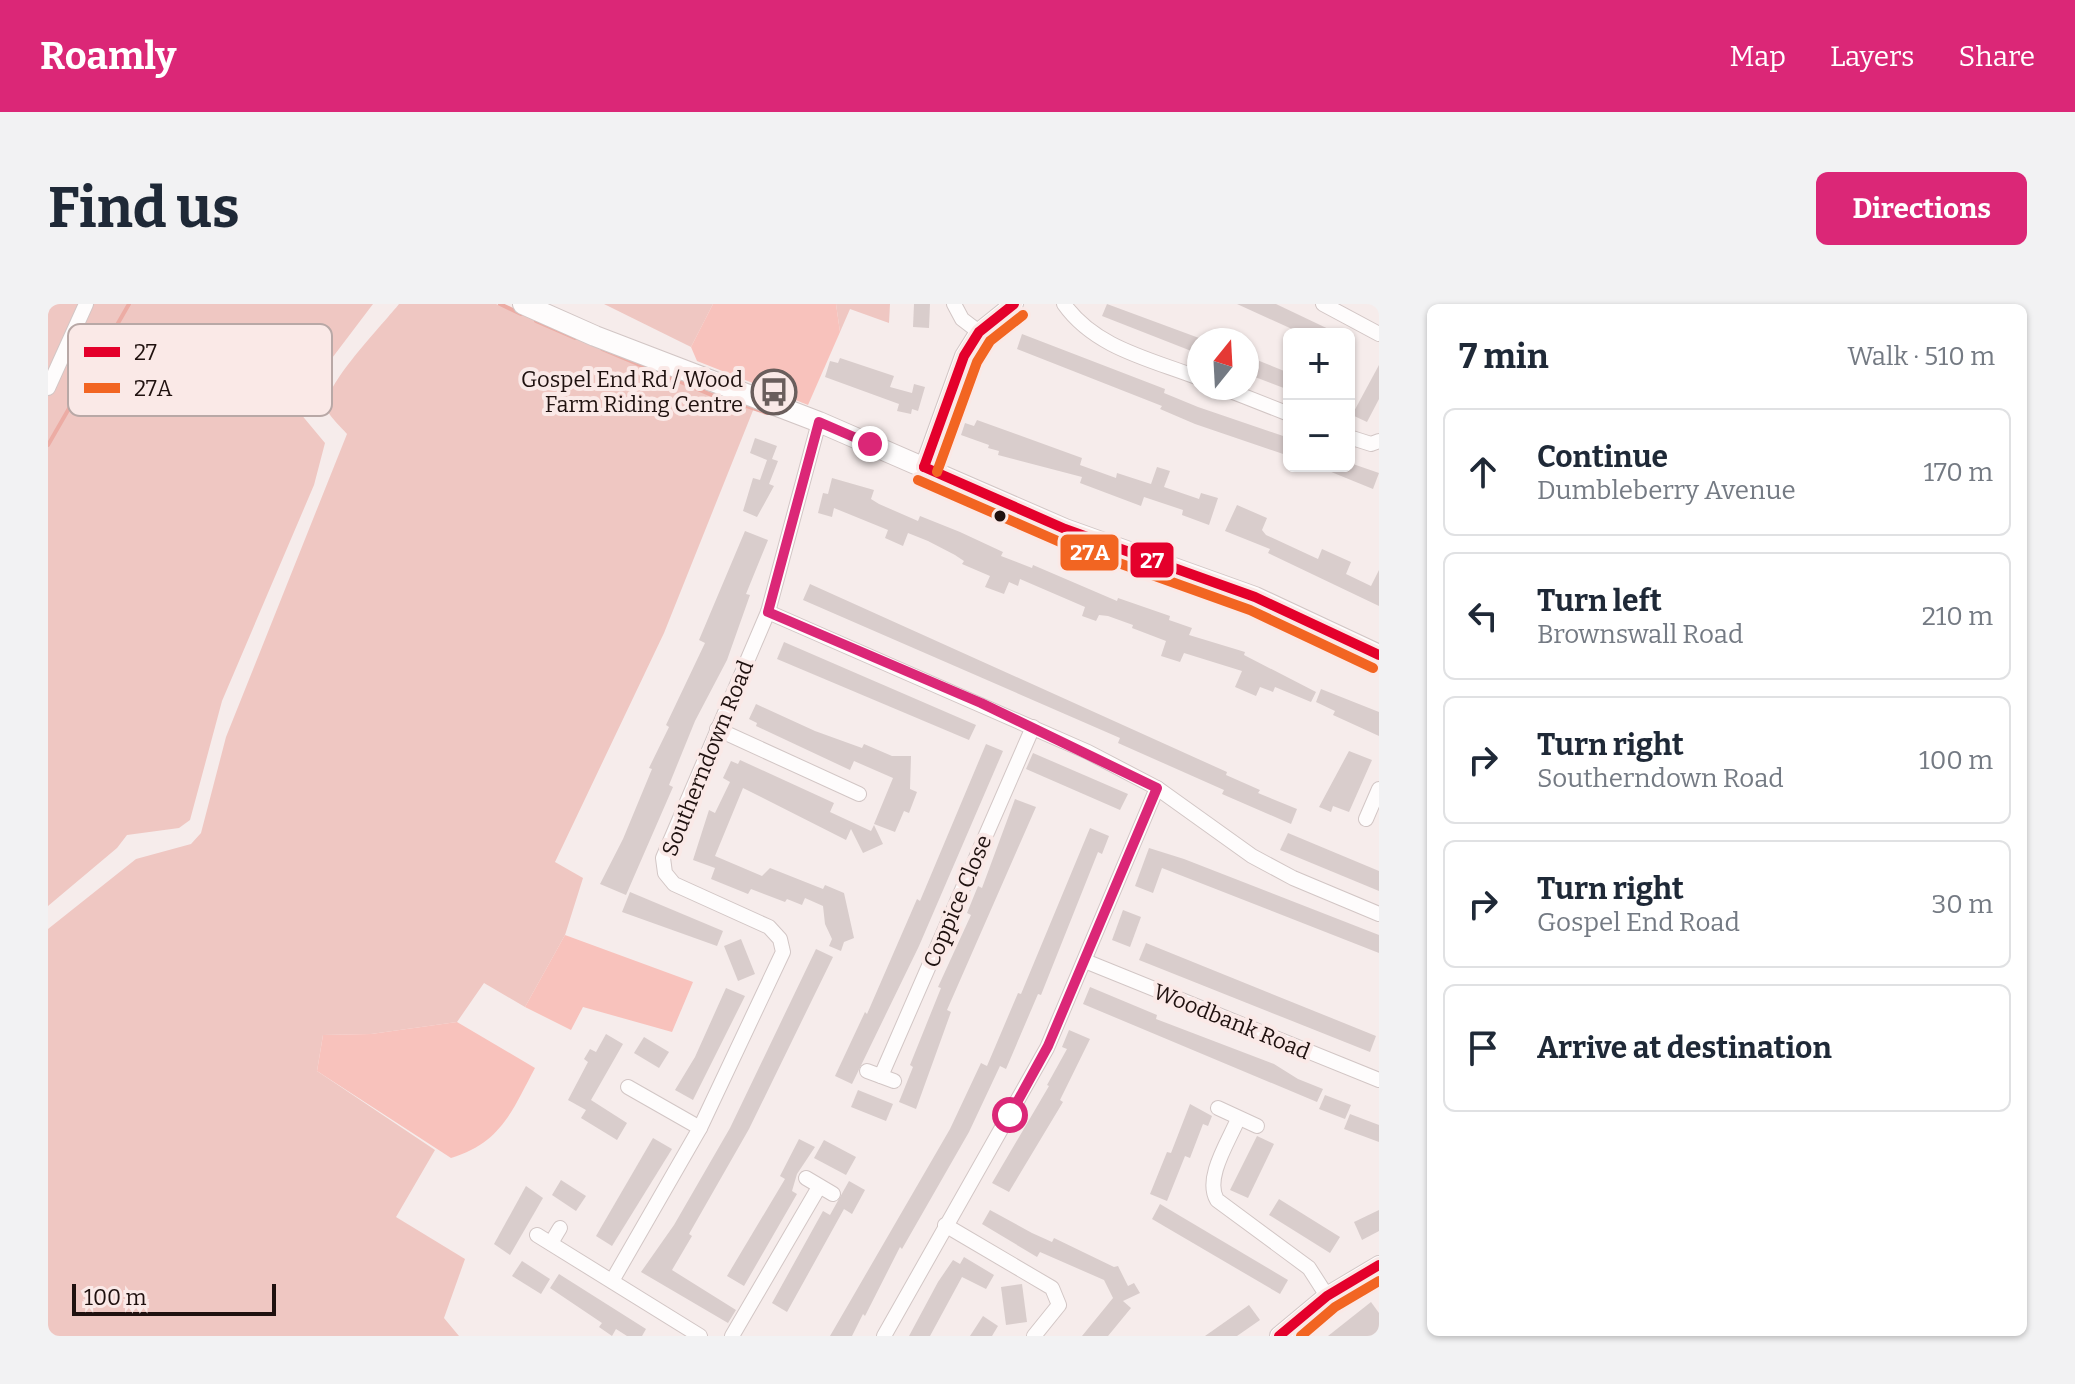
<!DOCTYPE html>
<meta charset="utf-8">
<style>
:root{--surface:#fff;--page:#f2f2f3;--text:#1f2937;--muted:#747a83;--line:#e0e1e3;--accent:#db2777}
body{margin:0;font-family:Bitter,serif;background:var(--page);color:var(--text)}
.controls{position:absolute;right:24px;top:24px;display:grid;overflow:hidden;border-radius:12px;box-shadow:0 2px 6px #0004}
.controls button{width:72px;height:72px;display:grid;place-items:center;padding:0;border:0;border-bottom:2px solid var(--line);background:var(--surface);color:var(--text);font:40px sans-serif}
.compass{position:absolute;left:1139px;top:24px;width:72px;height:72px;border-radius:50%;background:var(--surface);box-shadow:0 2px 6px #0004;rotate:18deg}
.scale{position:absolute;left:24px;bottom:20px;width:204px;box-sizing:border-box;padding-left:8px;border:4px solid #1f110f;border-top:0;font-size:22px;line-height:28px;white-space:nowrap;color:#1f110f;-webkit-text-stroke:6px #fae9e7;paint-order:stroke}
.stop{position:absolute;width:24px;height:24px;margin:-18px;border:6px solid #db2777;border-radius:50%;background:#fff}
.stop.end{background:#db2777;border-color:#fff;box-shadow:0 2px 8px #0008}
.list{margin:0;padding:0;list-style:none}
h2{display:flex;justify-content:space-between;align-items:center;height:104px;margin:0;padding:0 32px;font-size:34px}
h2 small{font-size:26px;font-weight:400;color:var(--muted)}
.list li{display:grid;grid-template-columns:52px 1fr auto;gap:24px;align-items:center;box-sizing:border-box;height:128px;margin:0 16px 16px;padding:0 16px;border:2px solid var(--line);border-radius:12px}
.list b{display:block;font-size:30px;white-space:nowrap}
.list p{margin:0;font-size:26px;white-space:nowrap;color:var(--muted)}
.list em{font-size:26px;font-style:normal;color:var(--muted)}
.icon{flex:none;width:44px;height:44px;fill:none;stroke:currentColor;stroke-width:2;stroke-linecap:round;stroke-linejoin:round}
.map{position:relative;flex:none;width:1331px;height:1032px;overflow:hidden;border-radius:12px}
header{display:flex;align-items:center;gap:48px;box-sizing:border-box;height:112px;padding:0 40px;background:var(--accent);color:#fff}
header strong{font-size:38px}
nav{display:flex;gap:44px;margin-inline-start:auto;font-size:28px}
.intro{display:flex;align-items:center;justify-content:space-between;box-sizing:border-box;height:192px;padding:0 48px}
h1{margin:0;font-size:56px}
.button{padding:20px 36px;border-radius:12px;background:var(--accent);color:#fff;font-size:28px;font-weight:700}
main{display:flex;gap:48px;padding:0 48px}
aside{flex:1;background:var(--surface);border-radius:12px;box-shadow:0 2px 6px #0004}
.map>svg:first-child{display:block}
</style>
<header>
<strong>Roamly</strong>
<nav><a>Map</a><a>Layers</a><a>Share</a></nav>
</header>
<div class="intro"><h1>Find us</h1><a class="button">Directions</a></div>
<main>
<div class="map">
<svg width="1331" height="1032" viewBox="0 0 1331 1032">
<rect width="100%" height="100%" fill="#f6eceb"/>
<!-- green -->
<g fill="#efc7c2">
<path d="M0,0H325L247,103L277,139L266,181L174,397L142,516L131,524L79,531L69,544L0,602Z"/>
<path d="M351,0H448L706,104L616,329L507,558L535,574L517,631L477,703L436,679L409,718L323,730L275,731L269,767L387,846L348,913L417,955L396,1014L411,1032H0V625L88,555L143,540L153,529L178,433L299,130C293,123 283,114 279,106C270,87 337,18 351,0Z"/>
<path d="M556,0H665L643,43Z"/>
<path d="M788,0H842L841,19L802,5L792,28Z"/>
</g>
<!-- forest -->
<g fill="#f8c2bc">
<path d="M665,0H788L792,28L760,101L649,57L643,43Z"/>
<path d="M517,631L645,678L624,728L535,703L523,726L477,703Z"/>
<path d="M409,718L487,764C464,807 453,839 403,854L269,767L275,731L323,730Z"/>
</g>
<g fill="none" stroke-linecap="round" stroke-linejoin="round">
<!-- stream -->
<g stroke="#ecaca4" stroke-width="4">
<path d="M452,0L473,10"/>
<path d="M488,17L527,34"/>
<path d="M48,30L58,36"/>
<path d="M554,45L666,92"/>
<path d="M678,95L719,109"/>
<path d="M0,141L81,0"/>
</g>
</g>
<!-- building -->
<g fill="#d9cdcc">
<path d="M866,0H882L881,24L865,23Z"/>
<path d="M1059,0L1151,34V50L1054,12Z"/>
<path d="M1189,0H1228L1291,30H1255Z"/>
<path d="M974,30L1117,85L1116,89L1150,103L1241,134V152L1147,120L1112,105L1114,102L969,45Z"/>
<path d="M1199,52L1241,69V86L1199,70Z"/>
<path d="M792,54L846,72L842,83L864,89L866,80L877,83L870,107L864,105L863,110L849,107L851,100L777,73L782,57L790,59Z"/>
<path d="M1331,61V95L1319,118L1304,111Z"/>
<path d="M929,116L1034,154L1032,161L1068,174L1069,169L1103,180L1109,163L1122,167L1116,183L1151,195L1153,189L1170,194L1161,221L1134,211L1135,206L1096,193L1093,202L1032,179L1034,173L950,151L951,147L940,144L941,141L913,131L917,119L926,122Z"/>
<path d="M707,134L729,142L724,155L730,157L721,180L726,182L709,213L695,207L705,174L712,176L719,156L702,149Z"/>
<path d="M1302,159L1331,169L1325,185L1271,163L1301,162Z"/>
<path d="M784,174L826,186L823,195L831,200L870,217L872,212L912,228L955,248L953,252L984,264L985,261L1069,297L1070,294L1122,312L1121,316L1144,324L1141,331L1197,348L1196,351L1268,388L1263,398L1227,383L1225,388L1212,383L1208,392L1187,383L1194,367L1136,349L1132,358L1113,352L1118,337L1084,324L1085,321L1060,312L1051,311L1048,317L1034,312L1037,303L972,275L970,282L961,278L956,290L937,283L942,272L914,260L916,257L907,251L880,237L860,229L855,242L837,234L840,226L786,204L784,213L770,209L775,189L780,190Z"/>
<path d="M1189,201L1219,214L1214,226L1218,231L1270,255L1274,245L1303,258L1298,270L1323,282L1331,266V302L1220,249L1222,245L1177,227Z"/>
<path d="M697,227L720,236L698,290L702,291L679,356L647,417L621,481L625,483L578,591L552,580L575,535L604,465L601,464L621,423L618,421L657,339L651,336Z"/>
<path d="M762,280L1179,468L1178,471L1212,486L1210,489L1249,505L1243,520L1174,490L1176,486L1070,439L1072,434L755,296Z"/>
<path d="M736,338L928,421L921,436L729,355Z"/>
<path d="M1273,385L1331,408V432L1285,411L1287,407L1268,398Z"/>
<path d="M708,400L767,427L814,444L816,440L844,452H863L862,485L869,488L861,509L856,507L847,528L826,520L845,474L806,457L802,466L708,422L709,419L701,415Z"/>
<path d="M938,440L955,447L871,642L804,780L787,772L817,708L819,710L869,595L872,597Z"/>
<path d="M1301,447L1324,456L1301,508L1285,502L1283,508L1271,503Z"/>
<path d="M985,449L1080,490L1072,506L978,465Z"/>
<path d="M692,456L786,499L782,508L823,527L826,521L835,540L815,549L803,525L798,536L695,484L667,552L714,572L722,564L775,585L777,581L796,589L806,634L796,638L793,647L781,642L784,635L777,620L775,602L757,594L754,601L739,595L737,598L703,585L700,590L663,575L667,564L645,556L661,506L667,509L682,478L675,474L683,457L690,460Z"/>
<path d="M967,495L988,503L899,706L903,708L868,805L851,798L865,763L862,761L893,684L890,683L923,611L919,609L930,582L934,584Z"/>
<path d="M1042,524L1061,532L1054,550L1050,548L993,691L990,690L958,765L952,762L921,828L854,945L852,943L817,1012L815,1010L804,1032H782L902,825L933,759L939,762L970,689L973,690Z"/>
<path d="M1240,529L1331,567V587L1232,546Z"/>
<path d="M1101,544L1136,555L1331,631V649L1114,564L1105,589L1087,582Z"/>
<path d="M582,588L675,627L669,642L574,608Z"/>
<path d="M1075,606L1093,613L1082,643L1064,636Z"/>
<path d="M693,635L707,670L690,677L676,642Z"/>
<path d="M1098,639L1328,732L1322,748L1091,656Z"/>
<path d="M768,645L785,653L701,825L641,930L644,932L624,966L688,1006L680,1019L593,968L626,921L682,824Z"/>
<path d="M1042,683L1109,711L1108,715L1226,760L1250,775L1275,785L1269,798L1035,700Z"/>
<path d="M678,684L697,692L645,796L627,786L647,753Z"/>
<path d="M1021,726L1042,735L1012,796L1015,798L961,888L944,879L1001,782L999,781L1019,745L1014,743Z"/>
<path d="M558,730L575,740L543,796L579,819L569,836L533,814L538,806L520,796L540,758L536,755L542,745L548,748Z"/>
<path d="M596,733L621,748L611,764L586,749Z"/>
<path d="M810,786L845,800L838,817L803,803Z"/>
<path d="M1277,791L1303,801L1297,815L1271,805Z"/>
<path d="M1142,800L1164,812L1160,822L1155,820L1142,854L1137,852L1119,897L1102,890L1119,848L1123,849Z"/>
<path d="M1302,810L1331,821V838L1296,825Z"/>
<path d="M1209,832L1226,840L1200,894L1182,886Z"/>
<path d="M605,834L624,845L564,942L548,932Z"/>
<path d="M751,835L767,843L749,870L744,887L749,890L696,982L679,972L737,875L732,872Z"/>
<path d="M776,836L808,853L798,871L766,854Z"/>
<path d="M513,876L538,892L528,907L504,891Z"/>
<path d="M801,877L817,886L804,910L796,905L739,1008L724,999L775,907L782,911Z"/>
<path d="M478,882L495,894L462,951L446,940Z"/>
<path d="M1231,895L1292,933L1282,949L1221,911Z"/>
<path d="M1112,900L1240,976L1232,990L1104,915Z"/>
<path d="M942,906L984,929L1004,938L1006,934L1066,963L1070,962L1080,982L1086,979L1092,989L1075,997L1083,1004L1060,1032H1034L1065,994L1056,976L992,948L989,953L934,920Z"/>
<path d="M1331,906V927L1314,936L1306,918Z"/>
<path d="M916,953L946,971L938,985L914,973L882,1032H861L890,978L905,956L912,960Z"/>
<path d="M474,957L502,975L493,990L464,972Z"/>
<path d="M511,970L598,1025L594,1032H579L568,1025L564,1032L551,1023L554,1019L502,984Z"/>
<path d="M974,980L979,1018L958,1021L953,983Z"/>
<path d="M1323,998L1331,1009V1028L1327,1032H1280Z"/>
<path d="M1201,1001L1212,1016L1189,1032H1157Z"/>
<path d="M935,1012L950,1022L944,1032H922Z"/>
</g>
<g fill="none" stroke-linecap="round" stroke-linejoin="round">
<!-- street casing -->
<g stroke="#d2c6c5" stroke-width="16">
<g id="street">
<path d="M906,0L914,15L931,28"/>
<path d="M1016,0C1047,44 1102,55 1151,74"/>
<path d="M1275,0L1331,30"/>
<path d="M0,84L38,0"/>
<path d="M1175,84L1241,110"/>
<path d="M1301,133L1323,140L1331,137"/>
<path d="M720,308L1040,448L1109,484L1204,552L1245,574L1331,610"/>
<path d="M669,425L811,490"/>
<path d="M1318,515L1331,485"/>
<path d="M1037,657L1331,776"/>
<path d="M819,767L846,777"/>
<path d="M833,772L985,423"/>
<path d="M580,783L652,824"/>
<path d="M1170,804L1209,822"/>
<path d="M1190,815C1181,837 1156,874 1169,896L1261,964L1279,992"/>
<path d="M758,874L785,890"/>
<path d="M897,921L1004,984L1011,1001L986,1032"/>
<path d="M489,931L652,1032"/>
<path d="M503,939L512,924"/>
<path d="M564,977L652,824L735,648L732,635L721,623L626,580L617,569L615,554L720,308L771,118"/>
<path d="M684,1032L771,883"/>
<path d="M836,1032L999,744L1109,484"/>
</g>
</g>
<!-- secondary casing -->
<g stroke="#d2c6c5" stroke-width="20">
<g id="secondary">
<path d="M876,163L916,52L931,28L966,0"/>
<path d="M1231,1032L1279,992L1331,961"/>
</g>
</g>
<!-- primary casing -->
<g stroke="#d2c6c5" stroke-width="22">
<path id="primary" d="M475,0L547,32L771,118L1017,225L1207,293L1331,351"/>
</g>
<!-- street -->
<use href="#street" stroke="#fefcfc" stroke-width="14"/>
<!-- secondary -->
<use href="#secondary" stroke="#fefcfc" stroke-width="18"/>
<!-- primary -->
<use href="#primary" stroke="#fefcfc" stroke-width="20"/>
<!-- bus-1 casing -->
<g stroke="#fae9e7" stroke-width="16">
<g id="bus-1">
<path d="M876,163L1017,225L1207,293L1331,351"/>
<path d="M876,163L916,52L931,28L966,0"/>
<path d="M1231,1032L1279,992L1331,961"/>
</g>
</g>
<!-- bus-2 casing -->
<g stroke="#fae9e7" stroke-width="16">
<g id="bus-2">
<path d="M889,168L929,58L942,37L975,11"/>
<path d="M870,176L1012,238L1202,306L1325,364"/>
<path d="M1253,1032L1287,1003L1331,977"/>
</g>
</g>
<!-- bus-1 -->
<use href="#bus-1" stroke="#e4002b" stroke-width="10"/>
<!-- bus-2 -->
<use href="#bus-2" stroke="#f26522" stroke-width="10"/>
</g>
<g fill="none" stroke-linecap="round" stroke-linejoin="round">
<!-- route -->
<path stroke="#db2777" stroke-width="10" d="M822,140L771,118L720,308L933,399L1109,484L1000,742L962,811"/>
</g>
<!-- icons -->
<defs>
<g id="bus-ring" transform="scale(2.3)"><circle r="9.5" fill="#fae9e7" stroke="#6a5e5c" stroke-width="1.5"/><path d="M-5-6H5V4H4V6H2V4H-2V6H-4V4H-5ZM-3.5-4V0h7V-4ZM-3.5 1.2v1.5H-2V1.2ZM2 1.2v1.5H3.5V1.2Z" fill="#6a5e5c"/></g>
</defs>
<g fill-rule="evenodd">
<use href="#bus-ring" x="726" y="88"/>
</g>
<!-- markers -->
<circle fill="#1f110f" stroke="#fae9e7" stroke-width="3" cx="952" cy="212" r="7"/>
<g text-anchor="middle" stroke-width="8" stroke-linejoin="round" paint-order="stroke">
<!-- poi labels -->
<g font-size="22" fill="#1f110f" stroke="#fae9e7" text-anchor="end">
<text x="695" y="83">Gospel End Rd / Wood<tspan x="695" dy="25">Farm Riding Centre</tspan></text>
</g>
<!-- street labels -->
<g font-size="22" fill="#1f110f" stroke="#fae9e7">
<text transform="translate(659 454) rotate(-68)" y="8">Southerndown Road</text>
<text transform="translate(909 597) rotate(-67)" y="8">Coppice Close</text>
<text transform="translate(1184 717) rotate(22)" y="8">Woodbank Road</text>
</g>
</g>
<!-- legend -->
<rect x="20" y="20" width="264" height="92" rx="12" fill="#fae9e7" stroke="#b8a8a6" stroke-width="2"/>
<rect x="36" y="43" width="36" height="10" fill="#e4002b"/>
<rect x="36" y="79" width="36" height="10" fill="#f26522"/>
<g font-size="22" fill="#1f110f">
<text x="86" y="56">27</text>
<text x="86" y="92">27A</text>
</g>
<g stroke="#fae9e7" stroke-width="3">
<rect x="1011" y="229" width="61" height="39" rx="8" fill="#f26522"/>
<rect x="1081" y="237" width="46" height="38" rx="8" fill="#e4002b"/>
</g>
<g font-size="22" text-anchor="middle" font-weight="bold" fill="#fff">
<text x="1042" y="256">27A</text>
<text x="1104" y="264">27</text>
</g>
</svg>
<div class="controls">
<button>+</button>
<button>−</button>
</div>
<svg class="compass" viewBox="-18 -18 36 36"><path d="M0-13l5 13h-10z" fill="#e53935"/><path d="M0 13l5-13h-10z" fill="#747a83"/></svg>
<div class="scale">100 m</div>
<div class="stop" style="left:962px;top:811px"></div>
<div class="stop end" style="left:822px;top:140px"></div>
</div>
<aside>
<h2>7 min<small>Walk · 510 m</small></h2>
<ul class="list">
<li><svg class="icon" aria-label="ahead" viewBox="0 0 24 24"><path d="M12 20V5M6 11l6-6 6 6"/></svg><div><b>Continue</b><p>Dumbleberry Avenue</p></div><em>170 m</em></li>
<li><svg class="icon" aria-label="left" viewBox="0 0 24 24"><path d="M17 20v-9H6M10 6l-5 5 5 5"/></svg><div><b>Turn left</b><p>Brownswall Road</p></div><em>210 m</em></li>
<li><svg class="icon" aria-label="right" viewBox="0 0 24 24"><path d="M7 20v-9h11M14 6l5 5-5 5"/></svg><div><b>Turn right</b><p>Southerndown Road</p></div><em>100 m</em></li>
<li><svg class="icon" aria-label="right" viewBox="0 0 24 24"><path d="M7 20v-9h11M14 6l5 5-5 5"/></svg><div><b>Turn right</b><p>Gospel End Road</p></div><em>30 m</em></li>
<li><svg class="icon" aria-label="arrive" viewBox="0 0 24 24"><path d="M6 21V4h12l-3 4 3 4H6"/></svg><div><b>Arrive at destination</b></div></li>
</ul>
</aside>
</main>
